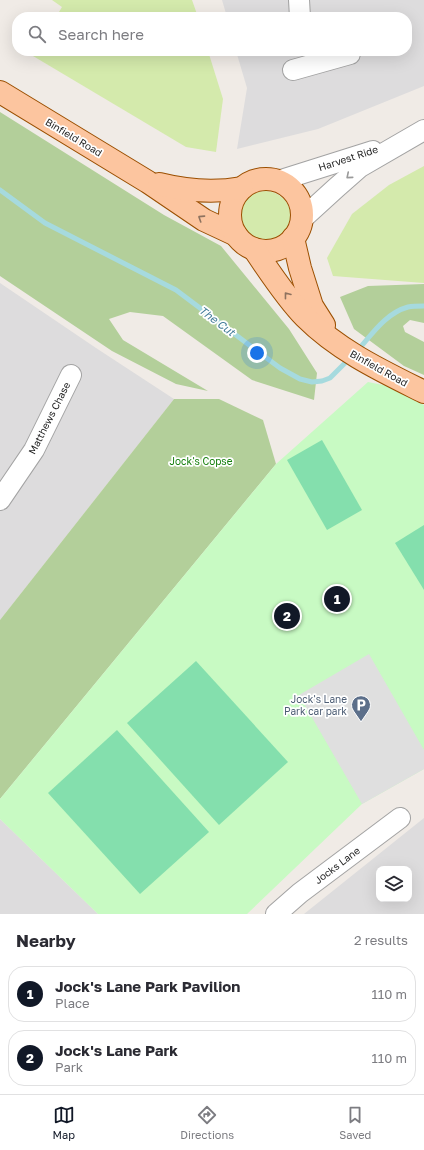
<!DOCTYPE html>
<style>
:root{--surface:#fff;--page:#f7f7f7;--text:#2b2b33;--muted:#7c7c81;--line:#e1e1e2;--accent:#111827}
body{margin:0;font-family:"Golos Text",sans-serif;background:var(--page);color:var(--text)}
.controls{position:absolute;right:12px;bottom:12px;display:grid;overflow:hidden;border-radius:8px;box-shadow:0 4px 16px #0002}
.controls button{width:36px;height:36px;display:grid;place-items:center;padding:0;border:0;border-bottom:1px solid var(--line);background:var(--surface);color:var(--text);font:20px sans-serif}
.you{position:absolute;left:257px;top:353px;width:14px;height:14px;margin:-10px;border:3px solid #fff;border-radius:50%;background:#1a73e8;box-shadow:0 0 0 6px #1a73e833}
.badge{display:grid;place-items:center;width:26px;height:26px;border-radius:50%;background:var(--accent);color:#fff;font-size:13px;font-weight:700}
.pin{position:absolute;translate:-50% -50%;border:2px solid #fff;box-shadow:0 1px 4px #0006}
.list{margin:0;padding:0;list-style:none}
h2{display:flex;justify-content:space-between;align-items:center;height:52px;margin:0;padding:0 16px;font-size:17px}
h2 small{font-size:13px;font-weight:400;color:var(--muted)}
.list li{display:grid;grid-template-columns:26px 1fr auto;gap:12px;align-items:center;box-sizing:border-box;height:56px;margin:0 8px 8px;padding:0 8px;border:1px solid var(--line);border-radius:16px}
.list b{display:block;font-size:15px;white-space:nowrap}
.list p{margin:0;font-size:13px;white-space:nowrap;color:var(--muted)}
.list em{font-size:13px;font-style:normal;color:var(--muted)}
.icon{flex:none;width:22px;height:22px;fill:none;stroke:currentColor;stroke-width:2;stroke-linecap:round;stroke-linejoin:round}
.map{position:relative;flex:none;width:424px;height:914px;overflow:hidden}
.search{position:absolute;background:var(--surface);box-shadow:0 4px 16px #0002;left:12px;right:12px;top:12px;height:44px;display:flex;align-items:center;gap:10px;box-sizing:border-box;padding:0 14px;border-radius:16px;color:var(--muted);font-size:15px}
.sheet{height:180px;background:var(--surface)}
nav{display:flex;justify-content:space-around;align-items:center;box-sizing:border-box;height:56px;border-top:1px solid var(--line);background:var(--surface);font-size:11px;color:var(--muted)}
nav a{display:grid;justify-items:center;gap:2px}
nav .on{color:var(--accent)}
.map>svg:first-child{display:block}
</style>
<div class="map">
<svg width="424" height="914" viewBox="0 0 424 914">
<rect width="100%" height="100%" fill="#f0ebe6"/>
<!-- residential -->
<g fill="#dddcdd" fill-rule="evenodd">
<path d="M222,0H424V86L318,129L237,149L247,88L236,51H407V17H227Z"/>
<path d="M0,283L96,348L174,399L0,620Z"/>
<path d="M424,818V914H304ZM379,869H409V899H379Z"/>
<path d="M0,819L98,914H0Z"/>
</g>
<!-- grass -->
<g fill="#d4eaac">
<path d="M52,0H192L198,17H56L62,7Z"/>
<path d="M36,51H208L223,99L216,152L186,147L33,56Z"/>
<path d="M424,166V283L333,276L327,258L352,214L389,185Z"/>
<circle cx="265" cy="217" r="26"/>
</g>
<!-- forest -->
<g fill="#b3cf9a">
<path d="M0,112L164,215L221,246L289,329L317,373L314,400L252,380L163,316L130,312L109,319L123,340L208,391L176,384L112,351L0,276Z"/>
<path d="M424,284V323L410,320L403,326L405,332L424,342V375L404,366L354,329L340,297L368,286Z"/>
<path d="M174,399H219L263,420L276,464L0,799V620Z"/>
</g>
<!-- park -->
<path fill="#c8fac3" d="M368,382L388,386L424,405V769L362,804L247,914H98L0,819V799L276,464Z"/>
<!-- pitch -->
<g fill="#84dfad">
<path d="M322,440L362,510L327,530L287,460Z"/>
<path d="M424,525V590L395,543Z"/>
<path d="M196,661L288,762L219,825L127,723Z"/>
<path d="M117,730L209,832L140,894L48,793Z"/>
</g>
<!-- parking -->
<path fill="#dfdfdf" d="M369,654L424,750V769L362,804L299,695Z"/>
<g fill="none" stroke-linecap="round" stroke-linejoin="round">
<!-- stream -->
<g stroke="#a6dade" stroke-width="5">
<path d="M0,190L45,223L176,290L280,368L300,379L312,382L322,381L330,378L349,359"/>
<path d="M358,350C372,334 386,313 408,307C413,306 419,306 424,306"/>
</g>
<!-- minor casing -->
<g stroke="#a3a3a3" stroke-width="22">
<g id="minor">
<path d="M299,0L300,17"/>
<path d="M293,70L350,54"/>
<path d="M278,181L373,151"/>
<path d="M302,219L336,188L360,167L424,130"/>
<path d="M0,500L34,450L71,375"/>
<path d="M276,914L300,893L400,818"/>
</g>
</g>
<!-- major casing -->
<g stroke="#9b4f00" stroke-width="24">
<g id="major">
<path d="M0,92L148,182L204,220L236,235"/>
<circle cx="266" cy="215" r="36"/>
<path d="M159,184C187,191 214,193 242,188"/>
<path d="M293,238L300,268L312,306L324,325"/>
<path d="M254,249C268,270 287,299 305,317C339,351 382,371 424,392"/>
</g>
</g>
<!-- minor -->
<use href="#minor" stroke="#fff" stroke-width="20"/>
<!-- major -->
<use href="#major" stroke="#fcc59f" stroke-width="22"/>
</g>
<!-- one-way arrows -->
<defs><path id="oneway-chevron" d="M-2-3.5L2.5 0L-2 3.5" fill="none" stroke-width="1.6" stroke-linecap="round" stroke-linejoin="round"/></defs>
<use stroke="#9a9a9a" href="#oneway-chevron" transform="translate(349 176) rotate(140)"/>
<g stroke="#8e725f">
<use href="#oneway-chevron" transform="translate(201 218) rotate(-147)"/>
<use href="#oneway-chevron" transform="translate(287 295) rotate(-128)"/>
</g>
<!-- icons -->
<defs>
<g id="parking-pin" transform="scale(1)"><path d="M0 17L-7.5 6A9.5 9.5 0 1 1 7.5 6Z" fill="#5c6f8a" stroke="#fff"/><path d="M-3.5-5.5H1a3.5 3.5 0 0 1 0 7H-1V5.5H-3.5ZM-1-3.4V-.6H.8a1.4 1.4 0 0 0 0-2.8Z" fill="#fff"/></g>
</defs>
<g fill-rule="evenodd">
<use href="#parking-pin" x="361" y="705"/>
</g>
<g text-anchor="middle" stroke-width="3.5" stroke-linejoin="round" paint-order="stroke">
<!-- street labels -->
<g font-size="10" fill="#1f1f1f" stroke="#fff">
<text transform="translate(74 137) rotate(31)" y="4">Binfield Road</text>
<text transform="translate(348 158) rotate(-18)" y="4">Harvest Ride</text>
<text transform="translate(379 368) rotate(29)" y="4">Binfield Road</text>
<text transform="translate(49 418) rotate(-63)" y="4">Matthews Chase</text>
<text transform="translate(337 865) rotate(-37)" y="4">Jocks Lane</text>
</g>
<!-- park labels -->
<g font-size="10" fill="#157f0c" stroke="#fff">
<text x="201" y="465">Jock's Copse</text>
</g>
<!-- service labels -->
<g font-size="10" fill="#4e5e75" stroke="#fff" text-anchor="end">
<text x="347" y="703">Jock's Lane<tspan x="347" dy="12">Park car park</tspan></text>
</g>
<!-- water labels -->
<g font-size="11" font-style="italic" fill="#427b98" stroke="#fff">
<text transform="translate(217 321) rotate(37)" y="4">The Cut</text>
</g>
</g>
</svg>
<div class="controls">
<button><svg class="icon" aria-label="layers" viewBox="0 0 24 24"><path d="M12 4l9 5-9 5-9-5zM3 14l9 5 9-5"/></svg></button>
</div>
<div class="you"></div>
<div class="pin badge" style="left:337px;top:599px">1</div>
<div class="pin badge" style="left:287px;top:616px">2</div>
<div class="search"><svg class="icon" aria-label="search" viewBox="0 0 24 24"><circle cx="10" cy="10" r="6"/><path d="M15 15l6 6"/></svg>Search here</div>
</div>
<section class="sheet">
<h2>Nearby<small>2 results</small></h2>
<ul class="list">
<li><span class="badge">1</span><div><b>Jock's Lane Park Pavilion</b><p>Place</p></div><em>110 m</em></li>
<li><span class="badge">2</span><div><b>Jock's Lane Park</b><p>Park</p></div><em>110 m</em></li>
</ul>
</section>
<nav>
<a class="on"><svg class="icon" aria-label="map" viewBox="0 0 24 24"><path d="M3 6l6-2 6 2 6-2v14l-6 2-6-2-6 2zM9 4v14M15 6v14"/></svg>Map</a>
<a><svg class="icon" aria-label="directions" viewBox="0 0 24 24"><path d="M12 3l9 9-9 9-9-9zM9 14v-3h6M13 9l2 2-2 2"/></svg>Directions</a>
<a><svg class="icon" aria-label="saved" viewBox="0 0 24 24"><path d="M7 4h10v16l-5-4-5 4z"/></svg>Saved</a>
</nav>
